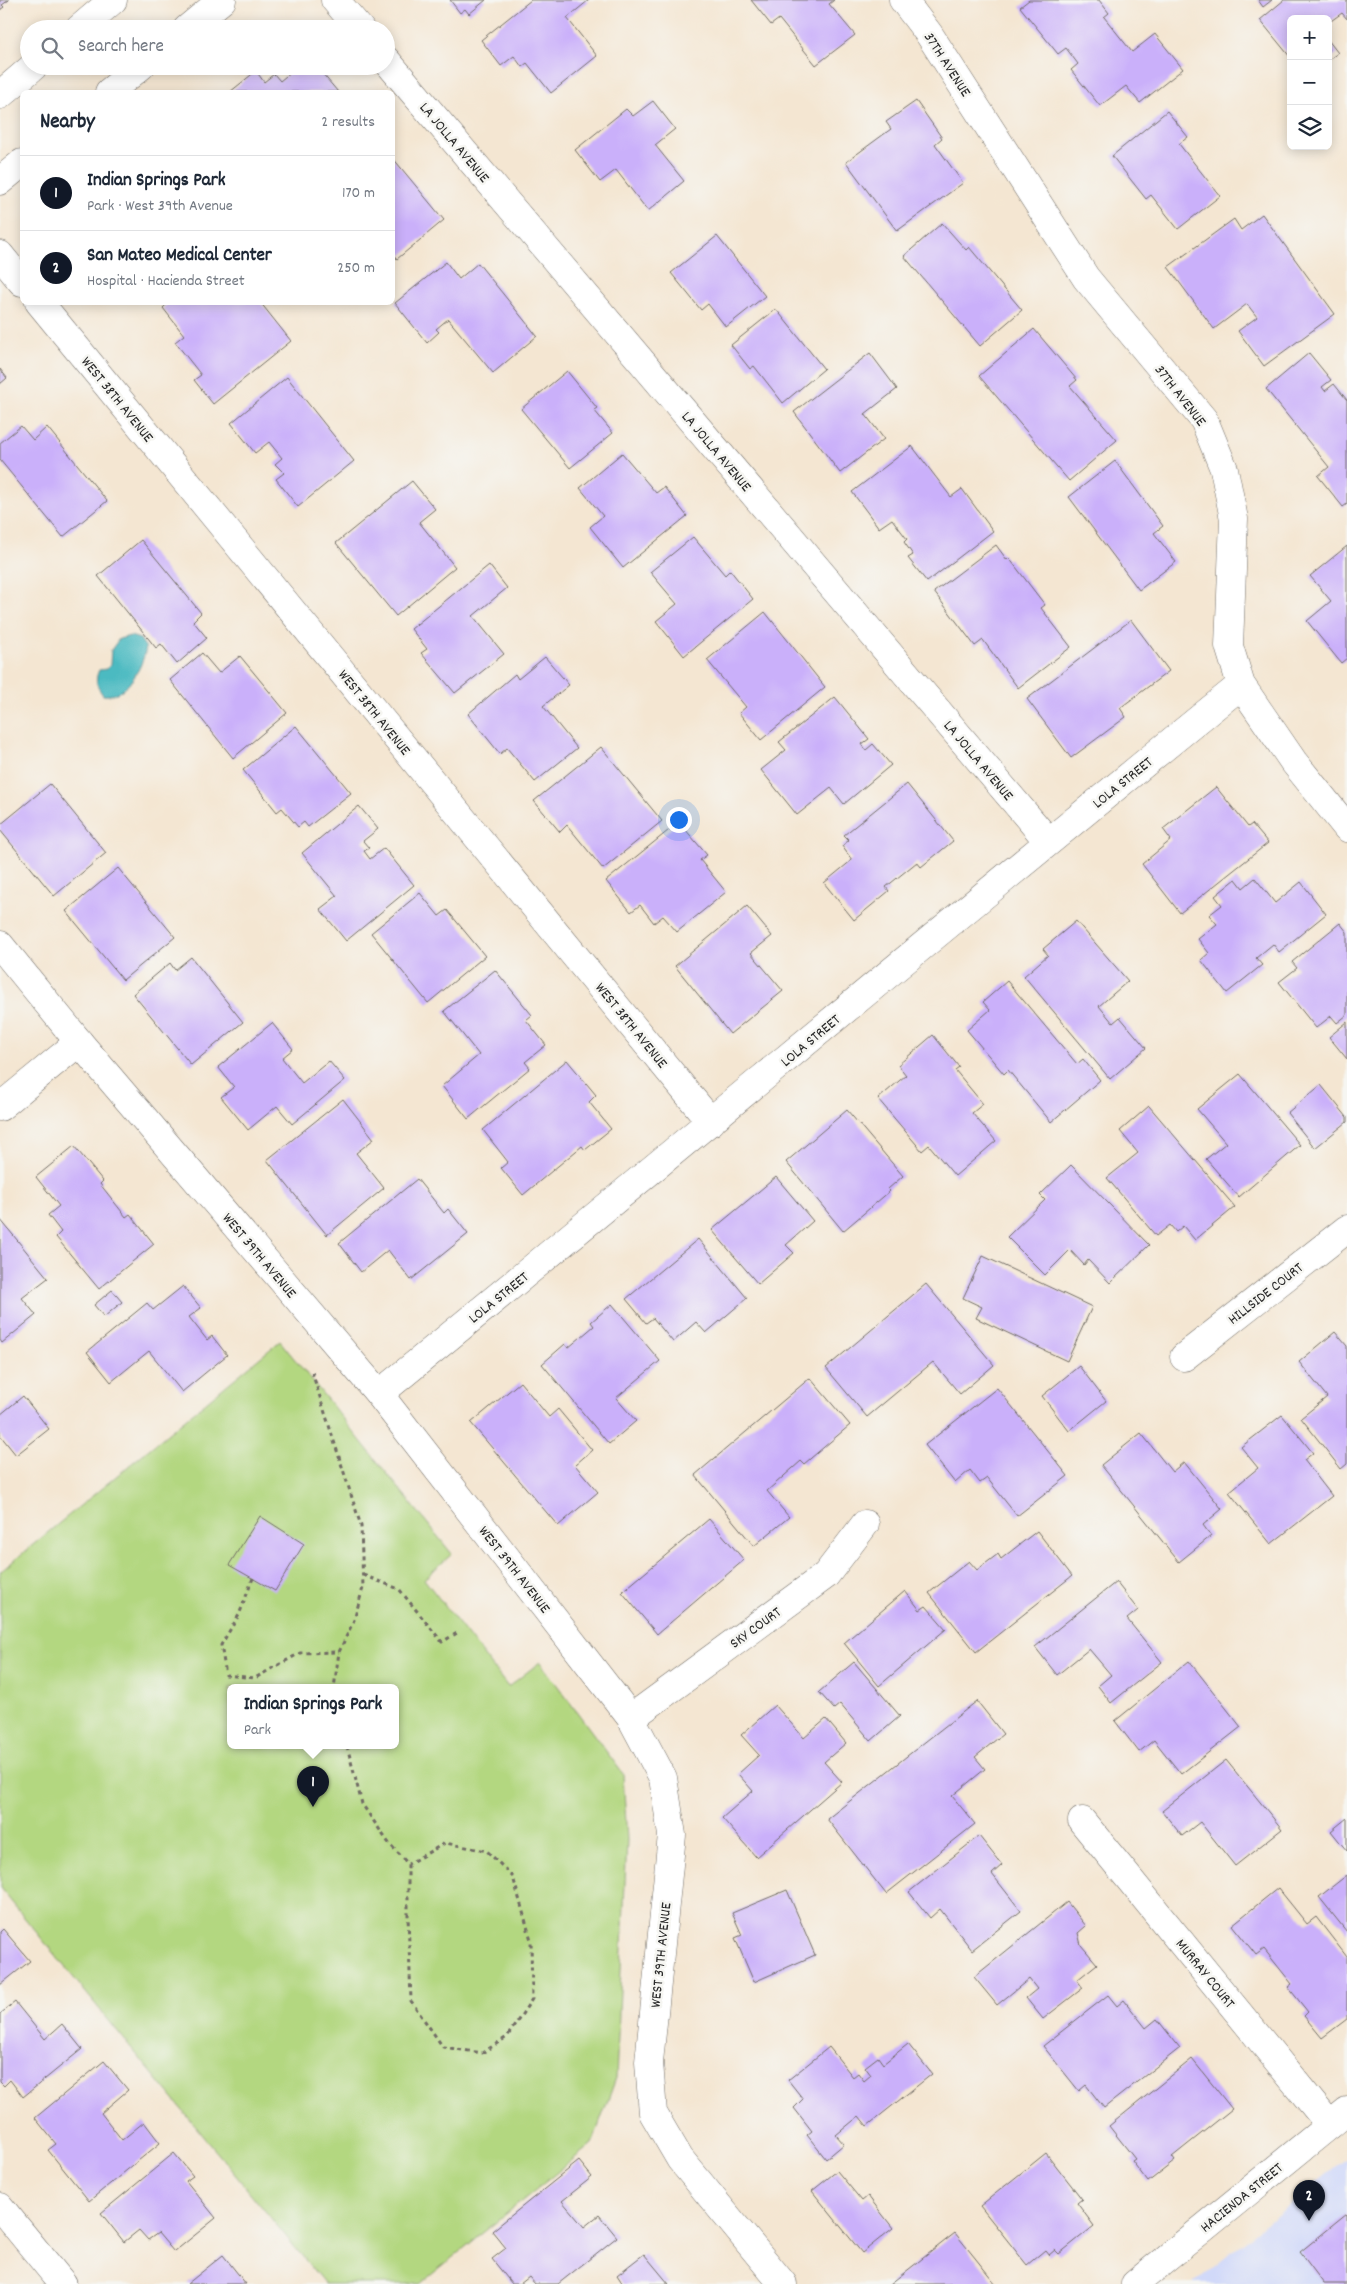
<!DOCTYPE html>
<meta charset="utf-8">
<style>
:root{--surface:#fff;--page:#f2f2f3;--text:#1f2937;--muted:#747a83;--line:#e0e1e3;--accent:#111827}
body{margin:0;font-family:Dekko,sans-serif;background:var(--page);color:var(--text)}
.controls{position:absolute;right:15px;top:15px;display:grid;overflow:hidden;border-radius:8px;box-shadow:0 2px 12px #0003}
.controls button{width:45px;height:45px;display:grid;place-items:center;padding:0;border:0;border-bottom:1px solid var(--line);background:var(--surface);color:var(--text);font:25px sans-serif}
.you{position:absolute;left:678px;top:819px;width:18px;height:18px;margin:-12px;border:4px solid #fff;border-radius:50%;background:#1a73e8;box-shadow:0 0 0 8px #1a73e833}
.badge{display:grid;place-items:center;width:32px;height:32px;border-radius:50%;background:var(--accent);color:#fff;font-size:16px;font-weight:700}
.pin{position:absolute;translate:-50% -41px;filter:drop-shadow(0 1px 2px #0008)}
.pin::after{content:'';position:absolute;top:26px;width:18px;height:15px;background:inherit;clip-path:polygon(0 0,100% 0,50% 100%)}
.popup{position:absolute;left:227px;top:1684px;width:172px;height:65px;box-sizing:border-box;display:grid;place-content:center;border-radius:8px;background:var(--surface);filter:drop-shadow(0 1px 4px #0005);font-size:16px;white-space:nowrap;color:var(--muted)}
.popup b{font-size:19px;color:var(--text)}
.popup::after{content:'';position:absolute;left:50%;top:100%;margin-left:-10px;border:10px solid transparent;border-top-color:var(--surface)}
.list{margin:0;padding:0;list-style:none}
h2{display:flex;justify-content:space-between;align-items:center;height:65px;margin:0;padding:0 20px;font-size:21px}
h2 small{font-size:16px;font-weight:400;color:var(--muted)}
.list li{display:grid;grid-template-columns:32px 1fr auto;gap:15px;align-items:center;box-sizing:border-box;height:75px;padding:0 20px;border-top:1px solid var(--line)}
.list b{display:block;font-size:19px;white-space:nowrap}
.list p{margin:0;font-size:16px;white-space:nowrap;color:var(--muted)}
.list em{font-size:16px;font-style:normal;color:var(--muted)}
.icon{flex:none;width:28px;height:28px;fill:none;stroke:currentColor;stroke-width:2;stroke-linecap:round;stroke-linejoin:round}
.map{position:relative;flex:none;width:1347px;height:2284px;overflow:hidden}
.search{position:absolute;background:var(--surface);box-shadow:0 2px 12px #0003;left:20px;top:20px;width:375px;height:55px;display:flex;align-items:center;gap:12px;box-sizing:border-box;padding:0 18px;border-radius:28px;color:var(--muted);font-size:19px}
.panel{position:absolute;background:var(--surface);box-shadow:0 2px 12px #0003;left:20px;top:90px;width:375px;height:215px;border-radius:8px}
.map>svg:first-child{display:block}
</style>
<div class="map">
<svg width="1347" height="2284" viewBox="0 0 1347 2284">
<rect width="100%" height="100%" fill="#f6f6f2"/>
<filter id="ink" filterUnits="userSpaceOnUse"><feTurbulence type="fractalNoise" baseFrequency=".02" numOctaves="2"/><feDisplacementMap in="SourceGraphic" scale="10" xChannelSelector="R" yChannelSelector="G"/><feConvolveMatrix kernelMatrix="1 2 1 2 8 2 1 2 1" color-interpolation-filters="sRGB"/></filter>
<filter id="wash" filterUnits="userSpaceOnUse"><feTurbulence type="fractalNoise" baseFrequency=".0096" numOctaves="4" result="noise"/><feDisplacementMap in="SourceGraphic" scale="20" xChannelSelector="R" yChannelSelector="G"/><feGaussianBlur stdDeviation="1.12" result="paint"/><feColorMatrix in="noise" values="0 0 0 0 0 0 0 0 0 0 0 0 0 0 0 0 0 1.4 0 .05"/><feComposite in="paint" operator="in"/></filter>
<g filter="url(#wash)">
<rect width="100%" height="100%" fill="#f4e6d2"/>
<!-- built -->
<path fill="#d1d9f9" d="M1347,2158V2284H1193Z"/>
<!-- green -->
<path fill="#b3d780" stroke="#6f8156" fill-rule="evenodd" d="M280,1341L452,1554L424,1579L508,1687L540,1662L623,1774L627,1840L616,2078L592,2144L420,2284H325L0,1888V1572ZM230,1688H396V1746H230Z"/>
<!-- water -->
<path fill="#4bbac1" stroke="#3b7276" d="M130,636L140,639L146,648C142,668 127,698 103,695C97,687 94,680 99,670L106,669L110,665L111,650L119,639Z"/>
<g id="blocks">
<!-- building -->
<g fill="#cab0fa">
<path d="M0,0H9L2,5L4,7L0,10Z"/>
<path d="M450,0H486L469,14L465,9L460,13Z"/>
<path d="M531,0H589L567,18L597,56L551,93L527,63L522,67L514,56L501,66L481,40Z"/>
<path d="M751,0H834L829,4L855,35L816,65L779,19L771,25Z"/>
<path d="M1029,0H1099L1109,13L1104,17L1132,52L1155,34L1183,69L1140,103L1126,86L1100,106L1071,70L1078,64L1066,48L1058,54L1020,7Z"/>
<path d="M1258,0H1272L1263,7Z"/>
<path d="M1284,0H1347V19L1342,13L1328,23V19H1291V58L1260,20Z"/>
<path d="M1328,40L1338,53L1328,60Z"/>
<path d="M298,66H316L338,92H230L256,71L264,82L274,74L280,81Z"/>
<path d="M653,101L675,129L655,145L684,181L648,211L616,170L600,182L575,150L626,109L633,116Z"/>
<path d="M916,101L942,138L935,144L963,183L897,231L846,162L891,129L886,122Z"/>
<path d="M1167,111L1188,137L1179,144L1220,196L1178,229L1151,195L1146,199L1112,156Z"/>
<path d="M392,157L444,220L397,259L392,253Z"/>
<path d="M1262,214L1335,314L1264,366L1238,331L1257,317L1247,304L1214,329L1168,267L1234,219L1241,230Z"/>
<path d="M942,223L966,250L969,247L1022,310L980,346L904,256Z"/>
<path d="M717,236L765,296L726,327L708,304L701,310L671,273Z"/>
<path d="M446,262L459,279L478,263L537,336L493,373L448,319L436,329L439,332L427,343L395,303Z"/>
<path d="M169,302H260L291,341L213,404L194,380L201,375L175,342L184,335L163,308Z"/>
<path d="M776,309L824,369L783,403L754,366L750,369L731,345Z"/>
<path d="M1034,329L1077,380L1070,386L1117,440L1069,481L979,376Z"/>
<path d="M870,353L897,389L865,414L884,439L840,473L794,412Z"/>
<path d="M1309,353L1331,380L1322,387L1325,391L1334,384L1347,400V504L1343,507L1318,476L1329,467L1266,389Z"/>
<path d="M0,369L7,378L0,384Z"/>
<path d="M567,371L597,408L594,410L613,433L570,468L521,409Z"/>
<path d="M287,377L354,461L298,507L276,479L284,473L275,464L282,458L269,442L255,453L231,423Z"/>
<path d="M21,426L33,440L47,427L107,501L63,537L0,460V443Z"/>
<path d="M912,446L951,497L962,489L993,531L927,582L908,558L913,555L904,542L907,539L892,519L879,528L852,492Z"/>
<path d="M622,453L656,493L664,487L687,516L623,568L590,527L603,516L580,488Z"/>
<path d="M1115,461L1163,526L1154,533L1176,562L1139,590L1069,497Z"/>
<path d="M412,481L435,509L419,522L455,567L396,616L336,543Z"/>
<path d="M693,537L725,575L730,570L753,599L684,656L656,621L677,604L650,572Z"/>
<path d="M141,540L201,613L193,621L207,638L177,664L161,644L156,648L98,576Z"/>
<path d="M996,545L1007,560L1009,558L1045,605L1041,608L1071,647L1018,688L983,640L975,646L934,592Z"/>
<path d="M1347,546V658L1341,663L1307,621L1331,601L1310,576Z"/>
<path d="M489,565L507,588L473,616L504,654L455,693L421,653L427,649L411,629Z"/>
<path d="M765,612L825,687L761,740L739,713L746,707L707,660Z"/>
<path d="M1131,620L1169,671L1120,708L1126,717L1071,758L1027,699Z"/>
<path d="M202,653L219,673L240,656L287,713L233,758L170,680Z"/>
<path d="M545,657L569,685L543,706L577,748L535,782L507,748L500,754L468,714L515,674L518,679Z"/>
<path d="M835,697L869,739L862,744L866,750L873,744L891,765L844,804L831,788L797,815L761,770L786,750L779,742Z"/>
<path d="M296,726L351,793L308,827L304,822L298,827L282,808L277,812L243,770Z"/>
<path d="M601,747L662,821L603,869L567,825L560,832L534,801Z"/>
<path d="M50,784L106,853L54,896L0,830V825Z"/>
<path d="M907,784L953,841L921,867L917,862L886,887L889,891L854,920L824,883L852,860L842,846L849,840L844,835Z"/>
<path d="M1216,787L1248,827L1252,824L1268,843L1180,913L1142,864L1171,840L1163,829Z"/>
<path d="M359,806L378,829L363,841L369,848L364,851L370,859L384,848L414,885L346,941L320,909L337,896L302,853Z"/>
<path d="M679,822L707,855L700,860L726,892L677,932L663,916L654,923L640,905L631,912L606,881Z"/>
<path d="M118,868L175,937L123,980L66,911Z"/>
<path d="M1255,878L1275,903L1301,882L1326,914L1279,952L1273,944L1256,958L1262,965L1227,993L1201,960L1209,953L1198,939L1217,924L1209,915L1222,905L1215,896L1236,879L1243,888Z"/>
<path d="M420,893L439,916L447,910L485,956L428,1003L371,933Z"/>
<path d="M747,906L772,936L751,953L783,991L730,1034L675,966Z"/>
<path d="M1076,921L1128,981L1099,1006L1113,1023L1120,1017L1146,1048L1110,1079L1024,976L1048,955L1043,949Z"/>
<path d="M1340,923L1347,932V1015L1337,1023L1331,1016L1316,1028L1279,982L1297,968L1292,962Z"/>
<path d="M191,957L243,1022L191,1065L133,994L170,963L175,970Z"/>
<path d="M495,970L532,1015L526,1020L546,1045L525,1062L530,1068L468,1119L442,1086L479,1055L444,1011Z"/>
<path d="M1007,981L1077,1064L1083,1059L1100,1080L1051,1122L1008,1070L1004,1074L967,1030L990,1010L983,1002Z"/>
<path d="M1347,1022V1059L1329,1037Z"/>
<path d="M272,1023L293,1049L282,1058L302,1083L329,1061L345,1080L292,1124L277,1106L248,1130L221,1097L234,1087L218,1067Z"/>
<path d="M933,1035L959,1067L955,1070L983,1104L972,1113L996,1141L955,1176L929,1145L922,1151L878,1099L906,1075L898,1065Z"/>
<path d="M567,1060L596,1095L589,1102L611,1129L585,1150L582,1146L523,1195L501,1168L508,1162L483,1130Z"/>
<path d="M1240,1074L1300,1145L1239,1197L1206,1159L1226,1143L1197,1109Z"/>
<path d="M1321,1085L1347,1117V1122L1315,1148L1287,1113Z"/>
<path d="M343,1099L374,1139L356,1153L384,1188L327,1235L267,1160Z"/>
<path d="M1149,1106L1235,1207L1195,1240L1183,1226L1176,1232L1170,1225L1156,1236L1107,1178L1138,1153L1120,1131Z"/>
<path d="M847,1110L903,1176L888,1189L890,1191L843,1231L786,1162Z"/>
<path d="M74,1146L103,1181L100,1184L126,1217L130,1214L154,1244L99,1289L56,1237L61,1232L48,1215L59,1206L36,1177Z"/>
<path d="M1071,1165L1149,1245L1110,1283L1088,1260L1084,1265L1070,1250L1045,1275L1007,1237L1045,1200L1040,1195Z"/>
<path d="M776,1177L813,1221L786,1245L794,1253L758,1284L712,1230Z"/>
<path d="M417,1179L444,1213L448,1209L468,1234L411,1280L388,1250L361,1272L339,1243Z"/>
<path d="M0,1219L48,1278L22,1298L36,1315L2,1343L0,1340Z"/>
<path d="M698,1239L747,1298L706,1333L696,1322L673,1342L653,1318L646,1323L626,1299Z"/>
<path d="M983,1256L1092,1307L1067,1361L976,1318L982,1307L963,1298Z"/>
<path d="M926,1284L994,1365L960,1394L933,1362L867,1417L826,1368Z"/>
<path d="M183,1286L201,1308L189,1317L207,1340L212,1336L227,1355L182,1392L149,1351L111,1382L87,1352L147,1303L153,1310Z"/>
<path d="M112,1290L122,1302L104,1317L94,1305Z"/>
<path d="M612,1304L660,1361L616,1398L636,1421L609,1444L542,1364L565,1344L568,1348L594,1326L591,1322Z"/>
<path d="M1335,1332L1347,1346V1464L1341,1469L1301,1418L1327,1397L1299,1362Z"/>
<path d="M1079,1366L1106,1401L1069,1431L1042,1396Z"/>
<path d="M810,1378L850,1425L804,1464L801,1461L767,1491L789,1517L754,1546L695,1475Z"/>
<path d="M520,1382L549,1417L558,1409L592,1450L575,1465L598,1492L558,1526L471,1423Z"/>
<path d="M997,1388L1068,1476L1017,1516L987,1478L980,1483L970,1470L955,1483L925,1445Z"/>
<path d="M23,1396L49,1429L16,1455L0,1435V1415Z"/>
<path d="M1282,1415L1313,1453L1304,1460L1332,1496L1271,1544L1229,1492L1258,1468L1241,1447Z"/>
<path d="M1141,1433L1172,1472L1184,1462L1222,1509L1203,1525L1211,1536L1179,1562L1101,1465Z"/>
<path d="M260,1516L304,1544L275,1591L229,1565Z"/>
<path d="M709,1519L744,1560L657,1634L622,1592Z"/>
<path d="M1037,1531L1072,1576L976,1652L929,1593L969,1561L977,1570L998,1554L1001,1559Z"/>
<path d="M1116,1582L1138,1610L1127,1619L1162,1662L1111,1703L1098,1686L1111,1675L1089,1649L1057,1675L1035,1647Z"/>
<path d="M905,1591L920,1610L926,1606L946,1629L879,1686L844,1643Z"/>
<path d="M1189,1661L1241,1727L1181,1774L1154,1740L1139,1752L1115,1721Z"/>
<path d="M854,1662L900,1716L871,1741L840,1704L834,1709L819,1692Z"/>
<path d="M977,1701L1003,1734L975,1757L985,1769L952,1796L975,1824L886,1894L827,1819Z"/>
<path d="M775,1705L804,1738L826,1719L846,1743L824,1762L842,1782L756,1857L722,1818L753,1791L738,1774L759,1755L741,1735Z"/>
<path d="M1226,1760L1282,1829L1235,1866L1200,1822L1182,1836L1162,1811Z"/>
<path d="M1347,1818V1851L1331,1831Z"/>
<path d="M979,1836L1002,1865L992,1874L1021,1911L972,1950L940,1909L930,1918L909,1892Z"/>
<path d="M1347,1875V1932L1319,1897Z"/>
<path d="M1278,1888L1307,1924L1316,1917L1347,1957V2019L1322,2038L1304,2016L1308,2012L1288,1987L1292,1984L1264,1949L1256,1955L1232,1925Z"/>
<path d="M787,1890L815,1955L754,1982L735,1938L742,1935L732,1913Z"/>
<path d="M1067,1902L1086,1926L1078,1933L1081,1945L1097,1964L1077,1980L1083,1988L1043,2019L1026,1998L1037,1989L1029,1979L997,2005L974,1977Z"/>
<path d="M3,1929L30,1961L0,1985V1932Z"/>
<path d="M1108,1995L1117,2006L1124,2000L1146,2028L1157,2019L1180,2048L1104,2108L1086,2085L1079,2091L1043,2046Z"/>
<path d="M15,2002L45,2039L62,2024L82,2049L23,2097L10,2080L4,2086L0,2082V2014Z"/>
<path d="M908,2044L932,2074L867,2126L859,2116L836,2135L844,2144L826,2159L807,2135L812,2131L794,2108L803,2099L788,2080L829,2047L853,2077L858,2073L864,2081L871,2075L865,2067L878,2057L883,2064Z"/>
<path d="M1192,2059L1232,2109L1172,2157L1175,2161L1148,2182L1132,2161L1135,2159L1109,2126Z"/>
<path d="M104,2061L128,2090L101,2113L122,2140L144,2122L160,2143L89,2201L48,2150L56,2144L35,2118Z"/>
<path d="M174,2153L193,2176L186,2181L216,2218L174,2252L158,2233L148,2240L139,2230L124,2242L101,2213Z"/>
<path d="M1046,2153L1082,2199L1077,2203L1094,2226L1059,2254L1055,2250L1049,2255L1045,2250L1027,2265L980,2206Z"/>
<path d="M579,2161L592,2177L562,2201L584,2227L599,2215L617,2237L558,2284H535L529,2277L520,2284H512L492,2259L506,2248L492,2231Z"/>
<path d="M837,2171L862,2201L868,2196L893,2228L862,2253L812,2191Z"/>
<path d="M1347,2214V2284H1324L1300,2252Z"/>
<path d="M955,2233L996,2284H890Z"/>
<path d="M644,2254L669,2284H623L617,2275Z"/>
<path d="M223,2255L246,2284H187Z"/>
</g>
</g>
</g>
<g filter="url(#ink)">
<use href="#blocks" fill-opacity="0" stroke="#716c65" stroke-width="1"/>
<g fill="none" stroke-linecap="round" stroke-linejoin="round">
<!-- minor casing -->
<g stroke="#716c65" stroke-width="29">
<g id="minor">
<path d="M335,0L360,29"/>
<path d="M903,0L929,34L1086,278L1204,420L1224,469L1234,519L1229,646L1241,685L1293,761L1347,828"/>
<path d="M386,60L1048,841"/>
<path d="M0,255L22,282"/>
<path d="M39,302L711,1122"/>
<path d="M0,945L79,1042L379,1394L631,1718L663,1778L672,1835L649,2062L653,2113L680,2159L783,2284"/>
<path d="M0,1107L79,1042"/>
<path d="M1184,1357L1347,1229"/>
<path d="M379,1394C667,1159 952,919 1241,685"/>
<path d="M631,1718L826,1575L865,1524"/>
<path d="M1082,1821L1330,2125"/>
<path d="M0,2207L63,2284"/>
<path d="M1135,2284L1347,2111"/>
</g>
</g>
<!-- secondary casing -->
<g stroke="#716c65" stroke-width="29">
<g id="secondary">
<path d="M79,29L113,0"/>
<path d="M187,29L222,0"/>
<path d="M109,92L141,66"/>
<path d="M0,95L34,66"/>
<path d="M0,181L22,163"/>
</g>
</g>
<!-- path -->
<g stroke="#716c65" stroke-width="3" stroke-dasharray="4 4" stroke-linecap="butt">
<path d="M312,1372L361,1526L363,1588L354,1620L339,1652L334,1688"/>
<path d="M363,1575L399,1589L442,1642L457,1633"/>
<path d="M253,1578L239,1615L221,1645L226,1675L255,1678L300,1653L339,1652"/>
<path d="M347,1746L362,1804L388,1842L408,1864V1916L411,2001L443,2047L482,2053L507,2037L532,1999L531,1940L513,1877L487,1851L445,1843L408,1864"/>
</g>
<!-- minor -->
<use href="#minor" stroke="#fff" stroke-width="28"/>
<!-- secondary -->
<use href="#secondary" stroke="#fff" stroke-width="28"/>
</g>
</g>
<g text-anchor="middle" stroke-width="5" stroke-linejoin="round" paint-order="stroke">
<!-- street labels -->
<g font-size="15" fill="#2b2b2b" stroke="#f6f6f2">
<text transform="translate(948 64) rotate(57)" y="5">37TH AVENUE</text>
<text transform="translate(455 142) rotate(50)" y="5">LA JOLLA AVENUE</text>
<text transform="translate(1181 395) rotate(52)" y="5">37TH AVENUE</text>
<text transform="translate(118 399) rotate(51)" y="5">WEST 38TH AVENUE</text>
<text transform="translate(717 451) rotate(50)" y="5">LA JOLLA AVENUE</text>
<text transform="translate(375 712) rotate(51)" y="5">WEST 38TH AVENUE</text>
<text transform="translate(979 760) rotate(50)" y="5">LA JOLLA AVENUE</text>
<text transform="translate(1122 782) rotate(-39)" y="5">LOLA STREET</text>
<text transform="translate(632 1025) rotate(51)" y="5">WEST 38TH AVENUE</text>
<text transform="translate(810 1040) rotate(-40)" y="5">LOLA STREET</text>
<text transform="translate(260 1255) rotate(50)" y="5">WEST 39TH AVENUE</text>
<text transform="translate(1265 1293) rotate(-38)" y="5">HILLSIDE COURT</text>
<text transform="translate(498 1297) rotate(-39)" y="5">LOLA STREET</text>
<text transform="translate(515 1569) rotate(52)" y="5">WEST 39TH AVENUE</text>
<text transform="translate(755 1627) rotate(-36)" y="5">SKY COURT</text>
<text transform="translate(660 1955) rotate(-84)" y="5">WEST 39TH AVENUE</text>
<text transform="translate(1206 1973) rotate(51)" y="5">MURRAY COURT</text>
<text transform="translate(1241 2197) rotate(-39)" y="5">HACIENDA STREET</text>
</g>
</g>
</svg>
<div class="controls">
<button>+</button>
<button>−</button>
<button><svg class="icon" aria-label="layers" viewBox="0 0 24 24"><path d="M12 4l9 5-9 5-9-5zM3 14l9 5 9-5"/></svg></button>
</div>
<div class="you"></div>
<div class="pin badge" style="left:313px;top:1807px">1</div>
<div class="popup"><b>Indian Springs Park</b>Park</div>
<div class="pin badge" style="left:1309px;top:2221px">2</div>
<div class="search"><svg class="icon" aria-label="search" viewBox="0 0 24 24"><circle cx="10" cy="10" r="6"/><path d="M15 15l6 6"/></svg>Search here</div>
<section class="panel">
<h2>Nearby<small>2 results</small></h2>
<ul class="list">
<li><span class="badge">1</span><div><b>Indian Springs Park</b><p>Park · West 39th Avenue</p></div><em>170 m</em></li>
<li><span class="badge">2</span><div><b>San Mateo Medical Center</b><p>Hospital · Hacienda Street</p></div><em>250 m</em></li>
</ul>
</section>
</div>
